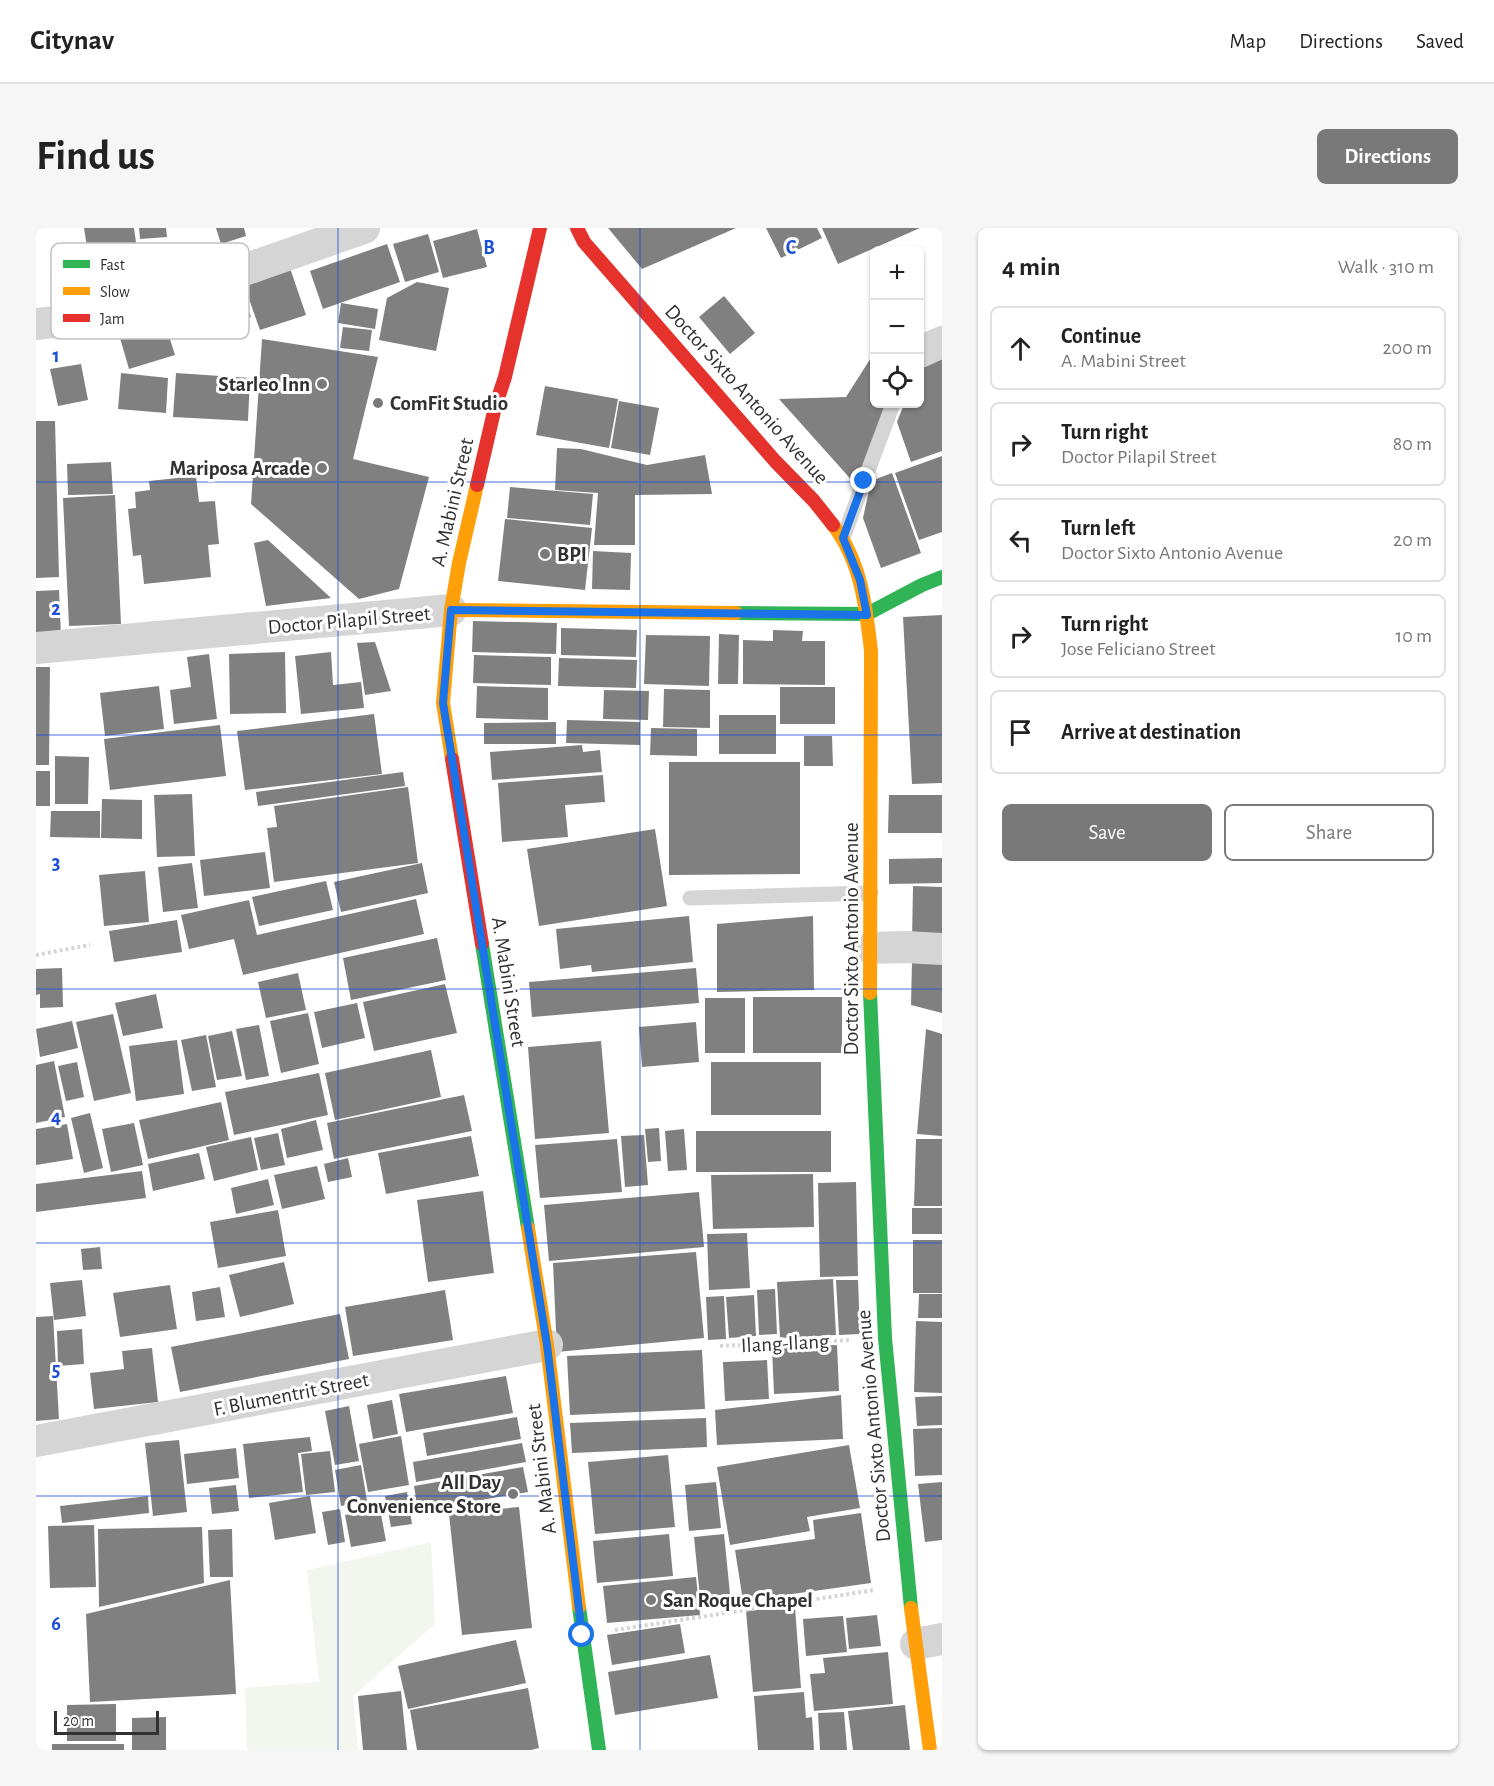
<!DOCTYPE html>
<meta charset="utf-8">
<style>
:root{--surface:#fff;--page:#f6f6f6;--text:#222;--muted:#767676;--line:#e0e0e0;--accent:#797979}
body{margin:0;font-family:"Alegreya Sans",sans-serif;background:var(--page);color:var(--text)}
.controls{position:absolute;right:18px;top:18px;display:grid;overflow:hidden;border-radius:9px;box-shadow:0 2px 4px #0004}
.controls button{width:54px;height:54px;display:grid;place-items:center;padding:0;border:0;border-bottom:2px solid var(--line);background:var(--surface);color:var(--text);font:30px sans-serif}
.scale{position:absolute;left:18px;bottom:15px;width:105px;box-sizing:border-box;padding-left:6px;border:3px solid #313131;border-top:0;font-size:16px;line-height:21px;white-space:nowrap;color:#313131;-webkit-text-stroke:4px #fff;paint-order:stroke}
.stop{position:absolute;width:18px;height:18px;margin:-14px;border:4px solid #1a73e8;border-radius:50%;background:#fff}
.stop.end{background:#1a73e8;border-color:#fff;box-shadow:0 2px 6px #0008}
.list{margin:0;padding:0;list-style:none}
h2{display:flex;justify-content:space-between;align-items:center;height:78px;margin:0;padding:0 24px;font-size:26px}
h2 small{font-size:20px;font-weight:400;color:var(--muted)}
.list li{display:grid;grid-template-columns:39px 1fr auto;gap:18px;align-items:center;box-sizing:border-box;height:84px;margin:0 12px 12px;padding:0 12px;border:2px solid var(--line);border-radius:9px}
.list b{display:block;font-size:22px;white-space:nowrap}
.list p{margin:0;font-size:20px;white-space:nowrap;color:var(--muted)}
.list em{font-size:20px;font-style:normal;color:var(--muted)}
.actions{display:flex;gap:12px;padding:18px 24px}
.actions a{flex:1;padding:14px 0;border:2px solid var(--accent);border-radius:9px;text-align:center;font-size:21px;color:var(--accent)}
.actions .main{background:var(--accent);color:#fff}
.icon{flex:none;width:33px;height:33px;fill:none;stroke:currentColor;stroke-width:2;stroke-linecap:round;stroke-linejoin:round}
.map{position:relative;flex:none;width:906px;height:1522px;overflow:hidden;border-radius:9px}
header{display:flex;align-items:center;gap:36px;box-sizing:border-box;height:84px;padding:0 30px;background:var(--surface);border-bottom:2px solid var(--line)}
header strong{font-size:28px}
nav{display:flex;gap:33px;margin-inline-start:auto;font-size:21px}
.intro{display:flex;align-items:center;justify-content:space-between;box-sizing:border-box;height:144px;padding:0 36px}
h1{margin:0;font-size:42px}
.button{padding:15px 27px;border-radius:9px;background:var(--accent);color:#fff;font-size:21px;font-weight:700}
main{display:flex;gap:36px;padding:0 36px}
aside{flex:1;background:var(--surface);border-radius:9px;box-shadow:0 2px 4px #0004}
.map>svg:first-child{display:block}
</style>
<header>
<strong>Citynav</strong>
<nav><a>Map</a><a>Directions</a><a>Saved</a></nav>
</header>
<div class="intro"><h1>Find us</h1><a class="button">Directions</a></div>
<main>
<div class="map">
<svg width="906" height="1522" viewBox="0 0 906 1522">
<rect width="100%" height="100%" fill="#fff"/>
<!-- green -->
<path fill="#f2f6ee" d="M395,1314L399,1396L317,1468L322,1522H211L209,1460L283,1454L271,1342Z"/>
<!-- building -->
<g fill="#808080">
<path d="M48,0H98L102,29L54,37Z"/>
<path d="M103,0H130L131,9L104,11Z"/>
<path d="M180,0H208L210,8L185,16Z"/>
<path d="M572,0H700L606,41Z"/>
<path d="M730,0H781L786,10L745,30Z"/>
<path d="M786,0H884L802,36Z"/>
<path d="M441,1L451,39L407,50L397,13Z"/>
<path d="M392,6L403,44L369,54L357,16Z"/>
<path d="M351,16L364,54L287,81L274,43Z"/>
<path d="M254,40L270,87L224,102L208,57Z"/>
<path d="M381,54L413,60L400,123L343,112L351,70Z"/>
<path d="M207,65L215,89L175,102L167,77Z"/>
<path d="M688,68L719,105L694,126L663,89Z"/>
<path d="M305,75L342,81L339,101L302,95Z"/>
<path d="M127,89L139,127L93,141L82,103Z"/>
<path d="M307,99L336,102L333,123L304,120Z"/>
<path d="M226,111L342,129L317,231L393,249L363,361L323,371L215,276Z"/>
<path d="M838,125V176H853L820,257L743,171L810,169Z"/>
<path d="M906,131V223L875,234L861,194L868,176H884V138Z"/>
<path d="M45,136L52,172L22,178L14,141Z"/>
<path d="M85,145L132,150L130,185L82,181Z"/>
<path d="M140,145L214,150L212,193L137,189Z"/>
<path d="M509,158L582,171L573,220L500,207Z"/>
<path d="M583,173L623,180L614,227L575,220Z"/>
<path d="M0,193H19L23,349L0,350Z"/>
<path d="M521,220L545,221L611,237L669,227L676,266L599,267V317H558L562,265L519,262Z"/>
<path d="M906,228V304L883,312L859,245Z"/>
<path d="M75,234L77,266L32,267L31,236Z"/>
<path d="M856,245L885,325L845,340L827,290L835,253Z"/>
<path d="M160,248L163,274L179,273L183,316L172,317L175,349L108,356L105,327L97,328L92,281L100,280L99,264L114,262L113,253Z"/>
<path d="M474,259L557,266L554,297L471,290Z"/>
<path d="M79,267L85,396L33,398L27,270Z"/>
<path d="M469,291L556,300L549,362L462,353Z"/>
<path d="M232,312L295,370L230,378L218,315Z"/>
<path d="M557,323L595,325L594,362L556,361Z"/>
<path d="M23,362L25,408L0,409V363Z"/>
<path d="M906,387V555L876,556L867,389Z"/>
<path d="M437,393L521,395L520,426L436,424Z"/>
<path d="M525,400L601,402L600,429L525,427Z"/>
<path d="M737,402L767,403L766,413H789V457L707,456V412L737,413Z"/>
<path d="M683,406L703,407L702,456H682Z"/>
<path d="M610,407L674,408L673,458L608,456Z"/>
<path d="M339,414L355,463L329,467L321,415Z"/>
<path d="M249,424L250,485L194,486L193,426Z"/>
<path d="M295,424L297,457L325,454L328,480L265,486L259,428Z"/>
<path d="M173,426L181,491L138,496L134,462L155,459L151,429Z"/>
<path d="M438,427L515,429V457L437,455Z"/>
<path d="M523,430L601,432L600,460L522,458Z"/>
<path d="M0,439H14L13,537H0Z"/>
<path d="M123,458L128,501L69,508L64,465Z"/>
<path d="M441,458L512,460V492L440,490Z"/>
<rect x="744" y="459" width="55" height="37"/>
<path d="M628,461L674,462V500L627,499Z"/>
<path d="M568,462L613,463L612,492L567,491Z"/>
<path d="M338,486L346,546L209,562L201,503Z"/>
<rect x="683" y="487" width="57" height="39"/>
<path d="M531,492L604,494V517L530,515Z"/>
<path d="M520,494V516H448V495Z"/>
<path d="M184,497L190,548L74,562L68,511Z"/>
<path d="M615,500L661,501V528L614,527Z"/>
<path d="M768,508H796L797,538H768Z"/>
<path d="M546,517L547,524L564,522L566,544L456,552L454,524Z"/>
<path d="M19,528L53,529L52,576H19Z"/>
<path d="M633,534H764V646L633,647Z"/>
<rect x="0" y="543" width="14" height="35"/>
<path d="M367,544L369,558L222,578L220,564Z"/>
<path d="M567,547L569,574L529,577L532,609L466,614L462,555Z"/>
<path d="M372,559L382,635L238,654L231,600L241,599L238,578Z"/>
<path d="M156,566L159,628L121,629L118,567Z"/>
<path d="M853,567H906V605H852Z"/>
<path d="M66,571L106,572V611L65,610Z"/>
<path d="M15,583H64V610L14,609Z"/>
<path d="M619,601L631,678L503,698L491,621Z"/>
<path d="M229,624L234,660L168,668L164,632Z"/>
<path d="M906,630V655L853,656V631Z"/>
<path d="M156,635L162,680L127,684L122,639Z"/>
<path d="M386,635L392,665L305,684L298,654Z"/>
<path d="M109,643L113,694L68,698L63,647Z"/>
<path d="M290,653L297,682L223,698L216,669Z"/>
<path d="M877,658L906,659V713H876Z"/>
<path d="M380,671L388,706L207,747L198,711L153,721L145,687L213,672L221,707Z"/>
<path d="M653,688L657,734L556,744L555,737L524,741L520,701Z"/>
<path d="M777,688L778,762L681,764V696Z"/>
<path d="M141,692L146,724L78,734L73,703Z"/>
<path d="M401,710L410,752L315,772L307,730Z"/>
<path d="M876,733L906,734V785L875,777Z"/>
<path d="M26,740L27,779L4,780V766L0,767V741Z"/>
<path d="M660,740L663,775L496,789L493,754Z"/>
<path d="M262,745L270,782L230,790L222,754Z"/>
<path d="M409,756L421,805L338,823L327,774Z"/>
<path d="M120,766L127,800L87,808L79,775Z"/>
<rect x="717" y="769" width="89" height="56"/>
<rect x="669" y="770" width="40" height="55"/>
<path d="M321,775L329,810L286,820L278,784Z"/>
<path d="M272,785L283,836L245,845L234,793Z"/>
<path d="M77,786L95,865L58,873L40,794Z"/>
<path d="M36,793L42,820L4,829L0,801Z"/>
<path d="M660,794L663,834L606,839L603,799Z"/>
<path d="M223,797L233,848L210,852L200,801Z"/>
<path d="M890,801L906,806V908L881,906Z"/>
<path d="M196,803L206,848L181,852L172,808Z"/>
<path d="M170,807L180,859L156,863L145,812Z"/>
<path d="M141,812L148,866L100,873L93,818Z"/>
<path d="M565,813L573,905L499,911L492,819Z"/>
<path d="M395,822L405,869L299,892L289,845Z"/>
<path d="M18,833L29,889L0,895V837Z"/>
<path d="M41,834L48,869L30,873L22,838Z"/>
<rect x="675" y="834" width="110" height="53"/>
<path d="M283,845L292,887L198,907L189,864Z"/>
<path d="M428,867L436,903L298,931L291,895Z"/>
<path d="M185,874L193,912L112,931L103,892Z"/>
<path d="M54,885L67,940L48,945L35,890Z"/>
<path d="M280,892L287,922L251,930L245,901Z"/>
<path d="M98,895L107,937L75,944L66,901Z"/>
<path d="M31,896L37,931L0,937V901Z"/>
<path d="M623,900L625,933L612,934L609,901Z"/>
<path d="M648,901L651,942L632,943L629,903Z"/>
<rect x="660" y="903" width="135" height="41"/>
<path d="M242,905L249,937L225,942L218,910Z"/>
<path d="M608,907L612,957L589,959L585,908Z"/>
<path d="M435,908L443,948L350,966L342,925Z"/>
<path d="M215,909L222,942L178,953L170,919Z"/>
<path d="M581,911L586,964L504,970L499,917Z"/>
<path d="M880,911H906V978H878Z"/>
<path d="M163,925L169,951L117,963L112,936Z"/>
<path d="M312,930L316,949L292,954L288,936Z"/>
<path d="M281,938L289,971L246,981L238,947Z"/>
<path d="M106,943L110,970L0,984V956Z"/>
<path d="M777,946L778,999L677,1001L675,947Z"/>
<path d="M232,951L238,977L200,986L195,960Z"/>
<path d="M820,954L822,1048L784,1049L782,955Z"/>
<path d="M447,963L458,1045L392,1054L381,972Z"/>
<path d="M663,964L668,1019L513,1033L508,977Z"/>
<rect x="876" y="980" width="30" height="26"/>
<path d="M242,982L250,1028L182,1040L174,994Z"/>
<path d="M711,1005L714,1060L673,1062L671,1006Z"/>
<rect x="877" y="1012" width="29" height="53"/>
<path d="M64,1019L66,1041L47,1042L45,1021Z"/>
<path d="M660,1024L668,1110L521,1124L517,1035Z"/>
<path d="M248,1034L258,1076L204,1089L193,1047Z"/>
<path d="M797,1051L800,1107L744,1110L741,1054Z"/>
<path d="M46,1052L50,1088L18,1092L14,1055Z"/>
<path d="M800,1052H822L824,1106L803,1107Z"/>
<path d="M134,1057L141,1101L84,1109L77,1065Z"/>
<path d="M184,1059L189,1089L160,1093L156,1064Z"/>
<path d="M739,1061L741,1106L723,1107L721,1062Z"/>
<path d="M409,1062L417,1112L317,1128L309,1079Z"/>
<path d="M883,1066H906V1090H882Z"/>
<path d="M718,1067L720,1108L693,1110L690,1069Z"/>
<path d="M688,1068L690,1111L672,1112L670,1069Z"/>
<path d="M304,1086L313,1131L144,1164L135,1119Z"/>
<path d="M17,1088L23,1191L0,1193V1089Z"/>
<path d="M880,1093L906,1094V1165L878,1164Z"/>
<path d="M46,1101L48,1136L22,1138L21,1103Z"/>
<path d="M801,1117L803,1163L738,1166L736,1120Z"/>
<path d="M116,1120L122,1174L58,1181L54,1145L88,1141L86,1123Z"/>
<path d="M666,1122L669,1181L534,1187L531,1128Z"/>
<path d="M731,1132L733,1171L689,1173L687,1134Z"/>
<path d="M470,1148L477,1185L370,1204L363,1166Z"/>
<path d="M805,1167L807,1211L681,1217L679,1182Z"/>
<path d="M906,1168V1197L881,1198L879,1169Z"/>
<path d="M356,1172L362,1206L337,1211L331,1177Z"/>
<path d="M313,1178L323,1233L299,1237L289,1183Z"/>
<path d="M481,1189L485,1211L391,1228L387,1205Z"/>
<path d="M670,1190L671,1219L536,1225L534,1195Z"/>
<path d="M906,1200V1247L879,1248L877,1201Z"/>
<path d="M365,1208L373,1257L332,1264L323,1216Z"/>
<path d="M274,1209L276,1223L262,1225L267,1264L213,1270L207,1216Z"/>
<path d="M143,1212L151,1284L117,1288L109,1215Z"/>
<path d="M486,1215L490,1234L380,1254L377,1234Z"/>
<path d="M813,1217L824,1280L771,1289L774,1303L694,1317L681,1239Z"/>
<path d="M200,1220L203,1250L151,1256L148,1226Z"/>
<path d="M294,1223L299,1264L270,1267L265,1226Z"/>
<path d="M632,1227L639,1299L559,1306L552,1234Z"/>
<path d="M325,1237L331,1273L305,1278L299,1242Z"/>
<path d="M487,1239L492,1264L382,1283L378,1258Z"/>
<path d="M680,1254L685,1300L653,1303L649,1257Z"/>
<path d="M906,1254V1312L889,1314L882,1256Z"/>
<path d="M200,1257L203,1283L176,1286L173,1260Z"/>
<path d="M371,1264L376,1296L355,1299L349,1268Z"/>
<path d="M112,1268L113,1285L26,1295L24,1278Z"/>
<path d="M274,1268L280,1305L239,1312L233,1275Z"/>
<path d="M483,1279L496,1400L426,1407L413,1286Z"/>
<path d="M304,1281L309,1314L292,1317L286,1284Z"/>
<path d="M344,1281L350,1313L315,1319L309,1287Z"/>
<path d="M825,1285L835,1355L707,1373L699,1322L779,1311L777,1292Z"/>
<path d="M58,1297L60,1359L14,1360L12,1298Z"/>
<path d="M166,1299L168,1355L63,1379L62,1301Z"/>
<path d="M196,1301L197,1349H174L172,1302Z"/>
<path d="M633,1306L637,1348L561,1355L557,1313Z"/>
<path d="M688,1306L694,1366L664,1369L658,1309Z"/>
<path d="M660,1349L664,1387L571,1395L567,1358Z"/>
<path d="M194,1352L200,1466L54,1474L50,1386Z"/>
<path d="M759,1379L765,1460L717,1464L710,1383Z"/>
<path d="M841,1387L845,1418L813,1421L810,1390Z"/>
<path d="M807,1388L811,1424L770,1428L767,1391Z"/>
<path d="M644,1396L649,1425L576,1437L571,1407Z"/>
<path d="M480,1412L490,1455L372,1481L362,1438Z"/>
<path d="M852,1424L857,1476L778,1483L774,1446L789,1445L787,1430Z"/>
<path d="M674,1427L682,1470L579,1487L572,1444Z"/>
<path d="M492,1460L503,1520L495,1522H381L374,1482Z"/>
<path d="M365,1463L371,1522H327L322,1468Z"/>
<path d="M768,1464L770,1490L776,1489L778,1522H722L718,1468Z"/>
<path d="M80,1476V1513H31V1477Z"/>
<path d="M869,1477L874,1522H817L812,1483Z"/>
<path d="M808,1484L811,1522H784L782,1485Z"/>
<path d="M130,1489V1522H96V1490Z"/>
<rect x="16" y="1516" width="72" height="6"/>
</g>
<g fill="none" stroke-linecap="round" stroke-linejoin="round">
<!-- path -->
<g stroke="#d5d5d5" stroke-width="4" stroke-dasharray="3 3" stroke-linecap="butt">
<path d="M0,727L54,717"/>
<path d="M684,1118L816,1112"/>
<path d="M579,1402L839,1362"/>
</g>
<!-- lane -->
<g stroke="#d5d5d5" stroke-width="15">
<path d="M807,310L857,176"/>
<path d="M654,670L835,665"/>
</g>
<!-- street -->
<g stroke="#d5d5d5" stroke-width="32">
<path d="M0,96L79,87L328,0"/>
<path d="M884,124L906,114"/>
<path d="M0,420L415,382"/>
<path d="M835,720L870,719L906,721"/>
<path d="M0,1213L511,1117"/>
<path d="M880,1416L906,1411"/>
</g>
<!-- fast -->
<g stroke="#30b455" stroke-width="14">
<path d="M700,385L831,386L886,357L906,349"/>
<path d="M446,716L492,1000"/>
<path d="M834,765L849,1110L875,1380"/>
<path d="M543,1379L563,1522"/>
</g>
<!-- slow -->
<g stroke="#ff9f0a" stroke-width="14">
<path d="M797,297C825,333 830,379 835,423L834,765"/>
<path d="M415,382L700,385"/>
<path d="M416,531L407,475L415,382L423,335L441,257"/>
<path d="M492,1000L511,1117L543,1379"/>
<path d="M875,1380L894,1522"/>
</g>
<!-- jam -->
<g stroke="#e5322d" stroke-width="14">
<path d="M541,0L548,14L739,233L778,273L797,297"/>
<path d="M441,257L459,179L469,149L504,0"/>
<path d="M416,531L446,716"/>
</g>
</g>
<g fill="none" stroke-linecap="round" stroke-linejoin="round">
<!-- route -->
<path stroke="#1a73e8" stroke-width="8" d="M546,1407L511,1117L407,475L415,382L831,387L824,352L807,310L828,253"/>
</g>
<!-- grid -->
<path fill="none" stroke="#1d4ed8" stroke-width="1.5" stroke-opacity="0.55" d="M302,0V1522M604,0V1522M0,254H906M0,507H906M0,761H906M0,1015H906M0,1268H906"/>
<!-- markers -->
<g fill="#797979" stroke="#fff" stroke-width="2">
<circle cx="286" cy="156" r="6"/>
<circle cx="342" cy="175" r="6"/>
<circle cx="286" cy="240" r="6"/>
<circle cx="509" cy="326" r="6"/>
<circle cx="477" cy="1266" r="6"/>
<circle cx="615" cy="1372" r="6"/>
</g>
<g text-anchor="middle" stroke-width="6" stroke-linejoin="round" paint-order="stroke">
<!-- poi labels -->
<g font-size="21" font-weight="bold" fill="#313131" stroke="#fff" text-anchor="end">
<text x="274" y="163">Starleo Inn</text>
<text x="354" y="182" text-anchor="start">ComFit Studio</text>
<text x="274" y="247">Mariposa Arcade</text>
<text x="521" y="333" text-anchor="start">BPI</text>
<text x="465" y="1261">All Day<tspan x="465" dy="24">Convenience Store</tspan></text>
<text x="627" y="1379" text-anchor="start">San Roque Chapel</text>
</g>
<!-- street labels -->
<g font-size="21" fill="#313131" stroke="#fff">
<text transform="translate(711 166) rotate(48)" y="7">Doctor Sixto Antonio Avenue</text>
<text transform="translate(416 274) rotate(-77)" y="7">A. Mabini Street</text>
<text transform="translate(313 392) rotate(-5)" y="7">Doctor Pilapil Street</text>
<text transform="translate(815 711) rotate(-90)" y="7">Doctor Sixto Antonio Avenue</text>
<text transform="translate(473 754) rotate(81)" y="7">A. Mabini Street</text>
<text transform="translate(749 1115) rotate(-3)" y="7">Ilang-Ilang</text>
<text transform="translate(255 1166) rotate(-11)" y="7">F. Blumentrit Street</text>
<text transform="translate(837 1198) rotate(-95)" y="7">Doctor Sixto Antonio Avenue</text>
<text transform="translate(505 1241) rotate(-97)" y="7">A. Mabini Street</text>
</g>
</g>
<!-- legend -->
<rect x="15" y="15" width="198" height="96" rx="9" fill="#fff" stroke="#c1c1c1" stroke-width="1.5"/>
<rect x="27" y="32" width="27" height="8" fill="#30b455"/>
<rect x="27" y="59" width="27" height="8" fill="#ff9f0a"/>
<rect x="27" y="86" width="27" height="8" fill="#e5322d"/>
<g font-size="16" fill="#313131">
<text x="64" y="42">Fast</text>
<text x="64" y="69">Slow</text>
<text x="64" y="96">Jam</text>
</g>
<g font-size="20" text-anchor="middle" font-weight="bold" fill="#1d4ed8" stroke="#fff" stroke-width="6" stroke-linejoin="round" paint-order="stroke">
<text x="453" y="26">B</text>
<text x="755" y="26">C</text>
<text x="20" y="134">1</text>
<text x="20" y="387">2</text>
<text x="20" y="641">3</text>
<text x="20" y="895">4</text>
<text x="20" y="1148">5</text>
<text x="20" y="1402">6</text>
</g>
</svg>
<div class="controls">
<button>+</button>
<button>−</button>
<button><svg class="icon" aria-label="locate" viewBox="0 0 24 24"><circle cx="12" cy="12" r="6"/><path d="M12 2v4M12 18v4M2 12h4M18 12h4"/></svg></button>
</div>
<div class="scale">20 m</div>
<div class="stop" style="left:546px;top:1407px"></div>
<div class="stop end" style="left:828px;top:253px"></div>
</div>
<aside>
<h2>4 min<small>Walk · 310 m</small></h2>
<ul class="list">
<li><svg class="icon" aria-label="ahead" viewBox="0 0 24 24"><path d="M12 20V5M6 11l6-6 6 6"/></svg><div><b>Continue</b><p>A. Mabini Street</p></div><em>200 m</em></li>
<li><svg class="icon" aria-label="right" viewBox="0 0 24 24"><path d="M7 20v-9h11M14 6l5 5-5 5"/></svg><div><b>Turn right</b><p>Doctor Pilapil Street</p></div><em>80 m</em></li>
<li><svg class="icon" aria-label="left" viewBox="0 0 24 24"><path d="M17 20v-9H6M10 6l-5 5 5 5"/></svg><div><b>Turn left</b><p>Doctor Sixto Antonio Avenue</p></div><em>20 m</em></li>
<li><svg class="icon" aria-label="right" viewBox="0 0 24 24"><path d="M7 20v-9h11M14 6l5 5-5 5"/></svg><div><b>Turn right</b><p>Jose Feliciano Street</p></div><em>10 m</em></li>
<li><svg class="icon" aria-label="arrive" viewBox="0 0 24 24"><path d="M6 21V4h12l-3 4 3 4H6"/></svg><div><b>Arrive at destination</b></div></li>
</ul>
<div class="actions"><a class="main">Save</a><a>Share</a></div>
</aside>
</main>
